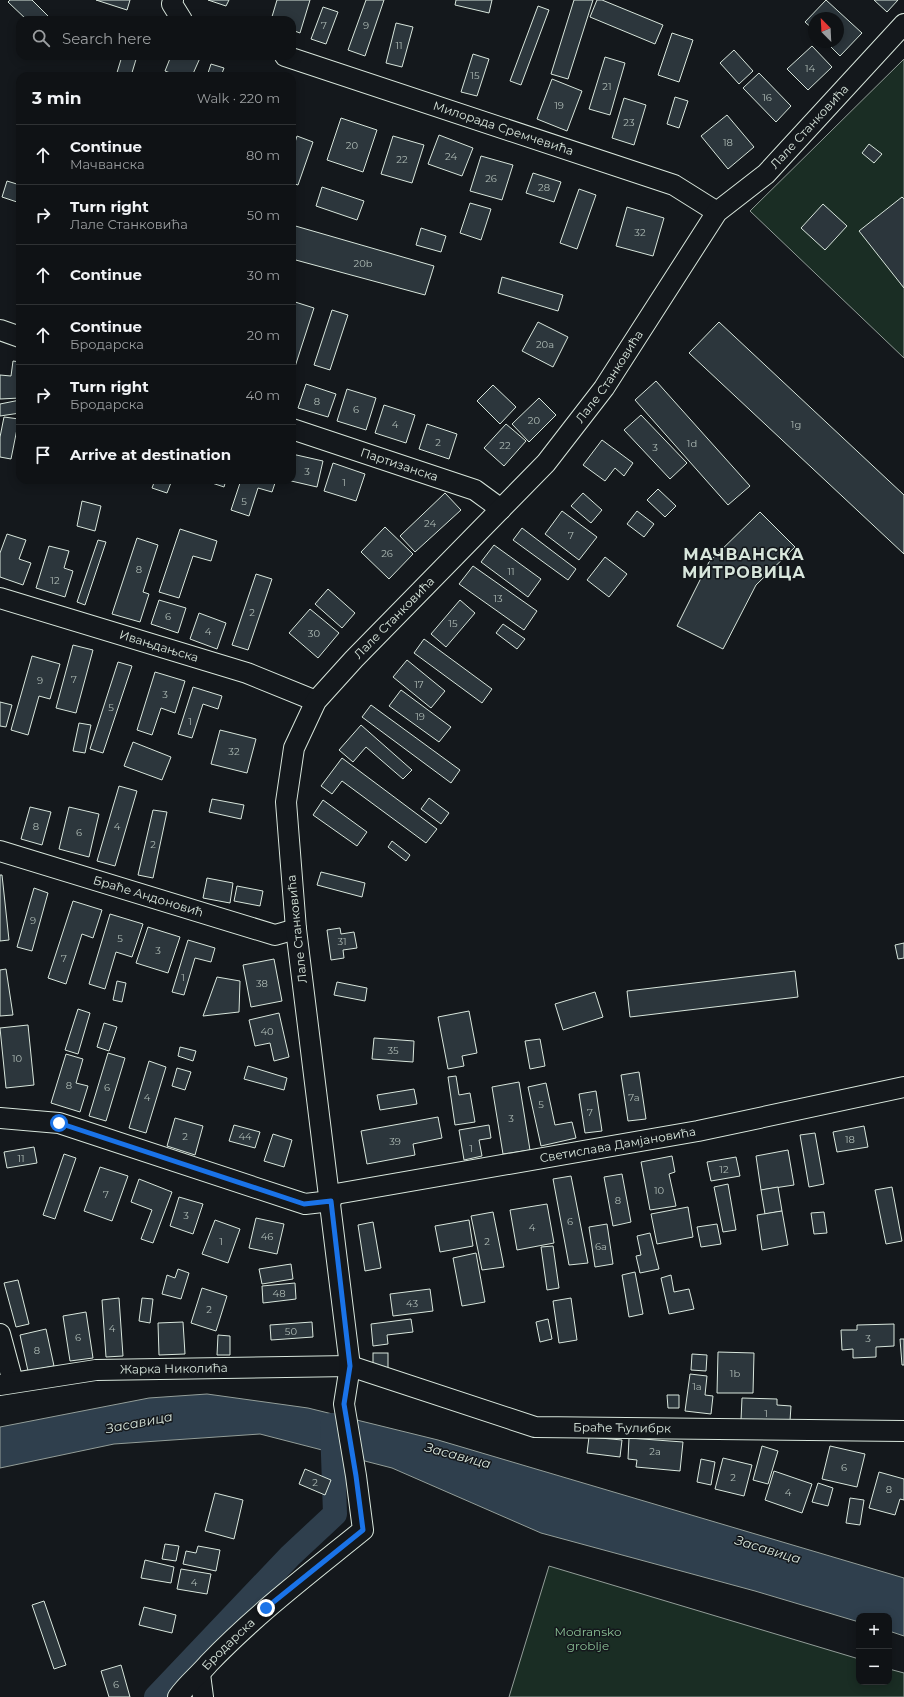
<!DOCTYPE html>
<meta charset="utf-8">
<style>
:root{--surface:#0f1215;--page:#181b1e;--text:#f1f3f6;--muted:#9b9ea0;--line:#2f3234}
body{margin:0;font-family:Montserrat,sans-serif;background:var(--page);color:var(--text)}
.controls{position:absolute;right:12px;bottom:12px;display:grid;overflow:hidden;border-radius:8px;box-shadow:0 2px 10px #0003}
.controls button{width:36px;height:36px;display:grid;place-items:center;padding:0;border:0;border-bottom:1px solid var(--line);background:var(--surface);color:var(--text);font:20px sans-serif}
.compass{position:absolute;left:808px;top:12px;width:36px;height:36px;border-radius:50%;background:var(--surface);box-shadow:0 2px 10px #0003;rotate:336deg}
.stop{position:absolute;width:12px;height:12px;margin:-9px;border:3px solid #1a73e8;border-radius:50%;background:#fff}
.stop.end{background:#1a73e8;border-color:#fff;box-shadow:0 1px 4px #0008}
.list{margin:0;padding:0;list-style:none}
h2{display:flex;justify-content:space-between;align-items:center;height:52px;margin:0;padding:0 16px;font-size:17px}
h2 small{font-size:13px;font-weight:400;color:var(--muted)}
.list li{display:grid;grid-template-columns:26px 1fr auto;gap:12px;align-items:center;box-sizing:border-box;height:60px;padding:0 16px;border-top:1px solid var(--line)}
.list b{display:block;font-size:15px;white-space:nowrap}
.list p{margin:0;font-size:13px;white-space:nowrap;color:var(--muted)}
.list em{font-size:13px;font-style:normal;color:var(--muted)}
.icon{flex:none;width:22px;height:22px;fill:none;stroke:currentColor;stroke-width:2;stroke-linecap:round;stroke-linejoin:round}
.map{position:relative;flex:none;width:904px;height:1697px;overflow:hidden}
.search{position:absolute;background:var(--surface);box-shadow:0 2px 10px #0003;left:16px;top:16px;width:280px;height:44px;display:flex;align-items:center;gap:10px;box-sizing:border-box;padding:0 14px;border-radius:12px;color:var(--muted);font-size:15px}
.panel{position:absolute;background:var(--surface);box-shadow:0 2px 10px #0003;left:16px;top:72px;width:280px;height:412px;border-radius:12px}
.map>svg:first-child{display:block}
</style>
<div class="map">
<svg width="904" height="1697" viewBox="0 0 904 1697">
<rect width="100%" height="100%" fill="#14181c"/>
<!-- green -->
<g fill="#1a2d24" stroke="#939e99">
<path d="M904,59V358L750,211Z"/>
<path d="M549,1566L859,1659V1682H889V1669L904,1673V1697H509Z"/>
</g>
<!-- water -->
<path fill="#2f3f4d" stroke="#939e99" d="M207,1394L308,1408L438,1440L904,1578V1636L889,1631V1616H859V1622L755,1591L541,1533L392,1468L260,1434L114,1444L0,1468V1427L149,1398Z"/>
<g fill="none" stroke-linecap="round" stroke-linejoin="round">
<!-- canal -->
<path stroke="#2f3f4d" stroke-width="24" d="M156,1697L290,1556L335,1514L332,1425"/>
</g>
<!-- building -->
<g fill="#2c363c" stroke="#d8e6dc">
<path d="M10,0H32L50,18L48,20H27L8,2Z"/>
<path d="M96,0H130L127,10Z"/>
<path d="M208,0H229L226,6Z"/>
<path d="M277,0H310L300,33L292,30V20H271Z"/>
<path d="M366,0H384L365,56L348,50Z"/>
<path d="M456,0H492L489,13L455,5Z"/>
<path d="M574,0H593L568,79L551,74Z"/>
<path d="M597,0H602L663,25L655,44L590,17Z"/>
<path d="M826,0L862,33L840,56L826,42H838V18H814V30L805,22Z"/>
<path d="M874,0H898L887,12Z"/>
<path d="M538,6L549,10L521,85L510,81Z"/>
<path d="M323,7L338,12L326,44L311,39Z"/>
<path d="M396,23L413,27L402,67L386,63Z"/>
<path d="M672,33L693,40L679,82L658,75Z"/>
<path d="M812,46L832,67L808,90L787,69Z"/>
<path d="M734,50L753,71L739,84L720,63Z"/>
<path d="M473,54L489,59L477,96L461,92Z"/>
<path d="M122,56H137L131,76H116Z"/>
<path d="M171,56H195L200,58L192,76H178L165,71Z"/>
<path d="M605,57L625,63L610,115L589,109Z"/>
<path d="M211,64L224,68L221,76H207Z"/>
<path d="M759,73L791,106L776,122L743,88Z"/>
<path d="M552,79L582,91L567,131L537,119Z"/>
<path d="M675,97L688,101L679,128L667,124Z"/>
<path d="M624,98L646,105L634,145L612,138Z"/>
<path d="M727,115L754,147L728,169L701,136Z"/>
<path d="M341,118L377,130L363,172L327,160Z"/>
<path d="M439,135L473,148L462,176L428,164Z"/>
<path d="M297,136L313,142L298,185L292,183V152Z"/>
<path d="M393,136L424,145L412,183L381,174Z"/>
<path d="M869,144L882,154L874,163L862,153Z"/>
<path d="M481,156L513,165L502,200L470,191Z"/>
<path d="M533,173L561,182L554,202L526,193Z"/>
<path d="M7,181L20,185V203L2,197Z"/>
<path d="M322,187L364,201L357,220L316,206Z"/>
<path d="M579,189L596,195L577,249L560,243Z"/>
<path d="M902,197L904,199V288L859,231Z"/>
<path d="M470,203L491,209L481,240L460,233Z"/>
<path d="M823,204L847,226L825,250L801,228Z"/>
<path d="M627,207L664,218L653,256L616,246Z"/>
<path d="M292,225L434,266L425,295L292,259Z"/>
<path d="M421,228L446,236L441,252L416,245Z"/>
<path d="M502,277L563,295L558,311L498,293Z"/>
<path d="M292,301L314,308L292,376Z"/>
<path d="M332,310L348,315L330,370L314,365Z"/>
<path d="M538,322L568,337L553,367L522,351Z"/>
<path d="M719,322L904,495V554L689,353Z"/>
<path d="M13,361L20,362V398L0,399V375L11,376Z"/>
<path d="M656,381L750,486L728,505L635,400Z"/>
<path d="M306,384L336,394L328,417L298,408Z"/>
<path d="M493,385L516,407L500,424L477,401Z"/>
<path d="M347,389L376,398L366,430L337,421Z"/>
<path d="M539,398L556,415L529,442L512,424Z"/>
<path d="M20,400V413L0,416V404Z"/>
<path d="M384,405L415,415L406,443L375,433Z"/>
<path d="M641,415L687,463L670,479L624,430Z"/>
<path d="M4,417L19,419L11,459L0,457V437Z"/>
<path d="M427,424L457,434L449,459L419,449Z"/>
<path d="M506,424L526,441L504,466L484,448Z"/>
<path d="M602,440L633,463L624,476L615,468L605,481L583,465Z"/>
<path d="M292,454L323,461L317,487L287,480H292Z"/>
<path d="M333,463L365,474L356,501L324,491Z"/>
<path d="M155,480H172L167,493L152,488Z"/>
<path d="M210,480H226L224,487L209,482Z"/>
<path d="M241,480H276L272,492L258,488L249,516L231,510Z"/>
<path d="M658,489L676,506L665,517L647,500Z"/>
<path d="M445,493L461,510L415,552L400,536Z"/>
<path d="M583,493L602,510L591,523L571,506Z"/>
<path d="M82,501L101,506L95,531L77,526Z"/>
<path d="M562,511L597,537L579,560L545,534Z"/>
<path d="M637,511L654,524L644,537L627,524Z"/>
<path d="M760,512L795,547L756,585L723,649L677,626L709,562Z"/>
<path d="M385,527L413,554L389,579L361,552Z"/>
<path d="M522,528L576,569L568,580L513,540Z"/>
<path d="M180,529L217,541L211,561L193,556L179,598L159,592Z"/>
<path d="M7,534L26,540L19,559L31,563L23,585L0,577V553Z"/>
<path d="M137,538L158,545L143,592L149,594L140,622L112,614Z"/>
<path d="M98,540L106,542L85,605L77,602Z"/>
<path d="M494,545L541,579L528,597L481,562Z"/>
<path d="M49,546L69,551L64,568L73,571L65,597L36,588Z"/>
<path d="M605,557L627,574L609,597L587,580Z"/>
<path d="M473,566L537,611L524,630L459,584Z"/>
<path d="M256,574L272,579L248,650L232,645Z"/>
<path d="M328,589L355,613L342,628L315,604Z"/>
<path d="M159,600L186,608L178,633L151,624Z"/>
<path d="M460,600L475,613L446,647L431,634Z"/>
<path d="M310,609L339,633L318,658L289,633Z"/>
<path d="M199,613L226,623L217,649L190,639Z"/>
<path d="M503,624L525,639L517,649L496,633Z"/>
<path d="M424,639L492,689L482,703L414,653Z"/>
<path d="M73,645L93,650L76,713L56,708Z"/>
<path d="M32,656L60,664L50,699L39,696L28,735L11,730Z"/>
<path d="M407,660L445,691L431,708L393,677Z"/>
<path d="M118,662L132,666L103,753L90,749Z"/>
<path d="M155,672L185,681L175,713L161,708L152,735L137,730Z"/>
<path d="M193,687L222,696L218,709L203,704L192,738L178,734Z"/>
<path d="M401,690L451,727L439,742L389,706Z"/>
<path d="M0,702L12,705L6,727L0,726Z"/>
<path d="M371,705L460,770L451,783L362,717Z"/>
<path d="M79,723L91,725L85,753L73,751Z"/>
<path d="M361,725L412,770L403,779L366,747L353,762L339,750Z"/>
<path d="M220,730L256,739L247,773L211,764Z"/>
<path d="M133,742L171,757L162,780L124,766Z"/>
<path d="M342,758L437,829L426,843L342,781L332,794L321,786Z"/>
<path d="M119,786L137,791L115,866L97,861Z"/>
<path d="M429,798L449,813L441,824L421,809Z"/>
<path d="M212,799L244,805L241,819L209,812Z"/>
<path d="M323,800L367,832L357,846L313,815Z"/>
<path d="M30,807L51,812L42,845L21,839Z"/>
<path d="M69,807L99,814L89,857L59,849Z"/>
<path d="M153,810L167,812L153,878L138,875Z"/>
<path d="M392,841L410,855L406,861L388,847Z"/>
<path d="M321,872L365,883L362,897L317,885Z"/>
<path d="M0,875H2L9,940L0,941Z"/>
<path d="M207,878L233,883L230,903L203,898Z"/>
<path d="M237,886L263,891L260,906L234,901Z"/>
<path d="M34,888L48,893L32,951L17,947Z"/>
<path d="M73,901L102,910L93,938L82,934L66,984L48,978Z"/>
<path d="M110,914L143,924L132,957L116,952L105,989L89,984Z"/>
<path d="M148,927L180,937L168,973L136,963Z"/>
<path d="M340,928L341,934L354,932L357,948L343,950L344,958L331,960L327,930Z"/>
<path d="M188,940L215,948L211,962L195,958L184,995L172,992Z"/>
<path d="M904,943V958L898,959L895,945Z"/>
<path d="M274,959L282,1001L251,1007L243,965Z"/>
<path d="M6,969L13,1015L0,1016V970Z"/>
<path d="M795,971L798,997L630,1017L627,991Z"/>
<path d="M217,977L240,981L239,1012L203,1016Z"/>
<path d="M117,981L126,983L122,1002L113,1000Z"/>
<path d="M337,982L367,988L365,1001L334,995Z"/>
<path d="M595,992L603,1017L563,1030L555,1004Z"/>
<path d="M78,1009L90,1013L78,1054L65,1050Z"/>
<path d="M469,1011L477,1053L462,1056L464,1066L448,1069L438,1017Z"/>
<path d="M279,1013L289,1057L274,1061L270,1043L255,1046L249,1020Z"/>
<path d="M104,1023L117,1027L109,1051L97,1047Z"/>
<path d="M28,1025L34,1085L6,1088L0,1028Z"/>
<path d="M374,1038L414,1041L413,1062L372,1059Z"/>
<path d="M540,1039L545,1066L530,1069L525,1041Z"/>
<path d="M180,1047L196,1051L193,1061L178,1056Z"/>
<path d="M108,1053L125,1058L106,1121L89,1116Z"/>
<path d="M66,1054L83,1059L76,1083L88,1086L80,1112L51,1103Z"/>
<path d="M149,1061L166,1067L146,1133L129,1128Z"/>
<path d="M248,1066L287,1078L284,1090L244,1079Z"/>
<path d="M177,1068L191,1072L185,1090L172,1086Z"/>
<path d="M639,1072L646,1119L628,1121L621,1075Z"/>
<path d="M456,1076L459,1095L470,1093L475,1122L455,1125L448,1077Z"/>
<path d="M519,1082L530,1150L503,1154L492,1087Z"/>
<path d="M546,1083L555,1125L572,1122L576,1138L541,1146L528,1087Z"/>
<path d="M414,1089L417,1104L380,1110L377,1095Z"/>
<path d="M596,1091L602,1131L585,1133L579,1094Z"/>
<path d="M438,1117L442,1138L413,1144L415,1155L367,1164L361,1131Z"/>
<path d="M175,1118L203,1126L195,1155L167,1146Z"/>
<path d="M234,1125L260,1132L255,1148L229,1141Z"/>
<path d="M489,1125L491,1138L479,1140L482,1156L464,1160L459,1130Z"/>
<path d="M864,1126L868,1147L837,1152L833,1132Z"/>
<path d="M815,1133L824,1184L809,1187L800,1135Z"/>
<path d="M273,1134L292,1140L284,1167L264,1161Z"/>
<path d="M34,1147L37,1163L7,1168L4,1152Z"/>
<path d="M788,1150L794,1185L761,1190L756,1156Z"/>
<path d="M64,1154L76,1158L55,1219L43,1215Z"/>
<path d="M672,1156L675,1172L669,1174L676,1206L650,1210L641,1162Z"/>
<path d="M736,1157L740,1176L711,1181L707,1162Z"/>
<path d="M100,1167L128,1176L112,1221L84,1211Z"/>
<path d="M622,1174L631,1222L613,1226L604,1177Z"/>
<path d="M571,1176L588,1263L569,1265L553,1179Z"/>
<path d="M139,1179L172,1192L153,1243L141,1239L152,1210L131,1202Z"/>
<path d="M728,1184L736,1230L723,1232L714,1187Z"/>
<path d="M778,1187L782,1211L765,1214L761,1190Z"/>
<path d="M892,1187L902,1241L886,1244L875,1190Z"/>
<path d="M179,1197L203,1204L193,1234L170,1226Z"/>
<path d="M547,1204L554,1243L517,1250L510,1210Z"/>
<path d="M688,1207L693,1237L657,1244L651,1214Z"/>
<path d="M782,1211L788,1245L762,1250L757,1215Z"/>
<path d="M493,1212L504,1267L482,1270L471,1216Z"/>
<path d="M824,1212L827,1233L814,1234L811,1213Z"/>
<path d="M256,1218L284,1224L277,1254L249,1248Z"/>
<path d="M215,1220L240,1229L228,1263L202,1254Z"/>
<path d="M469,1220L473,1246L440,1252L435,1226Z"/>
<path d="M373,1222L381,1268L365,1271L358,1225Z"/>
<path d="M607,1224L613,1264L595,1267L589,1227Z"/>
<path d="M717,1224L721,1244L701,1247L697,1227Z"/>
<path d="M650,1233L659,1269L640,1273L636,1256L641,1255L637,1236Z"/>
<path d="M553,1246L559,1288L547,1290L541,1247Z"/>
<path d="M476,1253L485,1302L462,1306L453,1258Z"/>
<path d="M291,1264L293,1279L262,1284L259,1269Z"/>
<path d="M178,1269L189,1273L181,1299L162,1294L167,1275L175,1278Z"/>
<path d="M635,1272L643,1314L629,1317L622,1275Z"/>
<path d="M671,1275L674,1292L689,1289L694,1309L669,1314L661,1278Z"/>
<path d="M18,1280L29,1324L16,1327L4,1283Z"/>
<path d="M295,1283L296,1299L263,1303L262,1286Z"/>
<path d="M202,1288L227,1296L216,1331L191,1323Z"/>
<path d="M430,1289L433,1311L393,1316L390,1294Z"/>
<path d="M119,1298L123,1356L106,1357L102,1300Z"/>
<path d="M142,1298L153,1299L150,1323L139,1321Z"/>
<path d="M571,1298L577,1340L559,1343L553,1301Z"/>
<path d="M86,1312L93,1358L70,1361L63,1316Z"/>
<path d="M411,1319L413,1332L387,1335L388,1344L373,1346L371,1324Z"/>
<path d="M548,1319L552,1339L540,1342L536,1322Z"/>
<path d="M183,1322L185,1354L159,1355L158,1323Z"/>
<path d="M312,1322L313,1337L271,1340L270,1325Z"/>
<path d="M894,1324V1346L876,1347V1357L853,1358V1349L842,1350L841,1330H857V1325Z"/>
<path d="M46,1329L54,1366L28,1371L20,1335Z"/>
<path d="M218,1335L230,1336V1355H217Z"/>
<path d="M900,1339H904V1365H902Z"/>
<path d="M718,1352L754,1353L753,1393H717Z"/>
<rect x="373" y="1353" width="15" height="15"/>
<path d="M692,1354L707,1355L706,1371L691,1370Z"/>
<path d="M690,1374L707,1376L705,1395L713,1396L711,1414L685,1411Z"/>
<path d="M667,1395H679V1408H668Z"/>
<path d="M742,1398L777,1399V1405L791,1406L790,1421L741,1420Z"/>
<path d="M589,1437L622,1440L620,1457L587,1453Z"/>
<path d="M629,1438L683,1442L680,1471L636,1467L637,1460L628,1459Z"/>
<path d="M762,1446L778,1451L768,1484L753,1480Z"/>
<path d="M830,1446L865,1454L857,1487L822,1479Z"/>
<path d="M723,1458L752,1465L744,1496L715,1489Z"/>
<path d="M701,1459L715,1462L711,1485L697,1482Z"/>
<path d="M305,1469L331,1480L325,1495L299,1484Z"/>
<path d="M774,1471L812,1484L802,1513L765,1500Z"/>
<path d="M879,1472L904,1479V1500L900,1499L895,1515L869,1508Z"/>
<path d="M818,1483L833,1488L828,1506L812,1502Z"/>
<path d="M215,1493L243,1500L234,1539L205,1531Z"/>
<path d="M850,1498L864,1500L860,1525L846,1523Z"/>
<path d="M165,1544L179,1546L176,1561L162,1559Z"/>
<path d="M198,1546L220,1550L216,1571L183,1564L186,1551L196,1553Z"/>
<path d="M145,1560L174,1567L171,1583L141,1578Z"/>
<path d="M181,1569L211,1574L207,1594L177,1589Z"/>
<path d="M44,1601L66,1665L54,1669L32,1605Z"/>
<path d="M144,1607L176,1615L172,1633L139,1625Z"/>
<path d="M121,1665L130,1697H109L101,1671Z"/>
</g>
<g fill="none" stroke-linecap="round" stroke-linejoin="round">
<!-- minor casing -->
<g stroke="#d8e6dc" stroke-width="22">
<g id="minor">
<path d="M173,0L172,4L182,20"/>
<path id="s1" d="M285,56L674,185L717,212"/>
<path d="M0,330L20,337"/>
<path id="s2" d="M292,429L475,490L501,509"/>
<path id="s3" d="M0,598L247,673L316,701"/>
<path id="s4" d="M0,851L275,935L296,929"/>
<path d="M0,1118L59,1123L305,1204L331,1201"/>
<path id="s5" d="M330,1195L698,1131L904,1087"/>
<path d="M0,1334L13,1382"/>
<path id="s6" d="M0,1385L96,1370L350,1366L535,1427L904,1431"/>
<path d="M200,1674L203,1697"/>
<path id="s7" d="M178,1697C187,1684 199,1675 209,1663C256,1614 310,1573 363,1530L356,1476L344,1404L350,1366L296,929L286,802L294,748L316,701L354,659L546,463L604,388L717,212L766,174L904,24"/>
</g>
</g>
<!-- minor -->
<use href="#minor" stroke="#14181c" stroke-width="20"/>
</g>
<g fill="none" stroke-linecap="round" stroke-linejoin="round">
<!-- route -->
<path stroke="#1a73e8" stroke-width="5" d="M59,1123L304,1204L331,1201L350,1366L344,1404L356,1476L363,1530L266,1608"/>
</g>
<g text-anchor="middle" stroke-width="3" stroke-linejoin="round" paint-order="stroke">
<!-- number labels -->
<g font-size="10" fill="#adbab4">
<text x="324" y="29">7</text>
<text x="366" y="29">9</text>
<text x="399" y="49">11</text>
<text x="810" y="72">14</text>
<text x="475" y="79">15</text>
<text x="607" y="90">21</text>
<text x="767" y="101">16</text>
<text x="559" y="109">19</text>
<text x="629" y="126">23</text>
<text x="728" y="146">18</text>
<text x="352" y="149">20</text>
<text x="451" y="160">24</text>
<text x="402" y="163">22</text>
<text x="491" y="182">26</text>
<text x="544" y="191">28</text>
<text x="640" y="236">32</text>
<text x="363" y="267">20b</text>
<text x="545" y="348">20a</text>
<text x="317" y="405">8</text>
<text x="356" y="413">6</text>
<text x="534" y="424">20</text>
<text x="395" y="428">4</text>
<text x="796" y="428">1g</text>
<text x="438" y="446">2</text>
<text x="692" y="447">1d</text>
<text x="505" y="449">22</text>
<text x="655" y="451">3</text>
<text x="307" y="475">3</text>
<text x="344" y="486">1</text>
<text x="244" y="505">5</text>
<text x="430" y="527">24</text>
<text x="571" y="539">7</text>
<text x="387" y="557">26</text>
<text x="139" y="573">8</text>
<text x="511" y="575">11</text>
<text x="55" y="584">12</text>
<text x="498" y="602">13</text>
<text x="252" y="616">2</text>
<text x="168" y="620">6</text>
<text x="453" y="627">15</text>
<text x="208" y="635">4</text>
<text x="314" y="637">30</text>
<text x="74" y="683">7</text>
<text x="40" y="684">9</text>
<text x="419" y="688">17</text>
<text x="165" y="698">3</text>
<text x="111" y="711">5</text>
<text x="420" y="720">19</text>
<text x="190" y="725">1</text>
<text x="234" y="755">32</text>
<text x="36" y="830">8</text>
<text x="117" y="830">4</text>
<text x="79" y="836">6</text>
<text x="153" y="848">2</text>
<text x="33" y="924">9</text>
<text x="120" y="942">5</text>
<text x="342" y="945">31</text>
<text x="158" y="954">3</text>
<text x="64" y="962">7</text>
<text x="183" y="981">1</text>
<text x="262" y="987">38</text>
<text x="267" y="1035">40</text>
<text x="393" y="1054">35</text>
<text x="17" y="1062">10</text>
<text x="69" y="1089">8</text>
<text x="107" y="1091">6</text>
<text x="147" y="1101">4</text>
<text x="634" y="1101">7a</text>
<text x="541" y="1108">5</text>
<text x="590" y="1116">7</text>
<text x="511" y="1122">3</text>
<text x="185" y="1140">2</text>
<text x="245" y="1140">44</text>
<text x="850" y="1143">18</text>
<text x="395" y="1145">39</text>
<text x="471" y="1152">1</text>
<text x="21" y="1162">11</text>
<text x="724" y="1173">12</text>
<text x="659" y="1194">10</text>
<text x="106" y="1198">7</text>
<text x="618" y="1204">8</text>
<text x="186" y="1219">3</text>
<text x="570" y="1225">6</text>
<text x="532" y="1231">4</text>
<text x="267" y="1240">46</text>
<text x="221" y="1245">1</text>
<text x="487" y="1245">2</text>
<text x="601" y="1250">6a</text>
<text x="279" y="1297">48</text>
<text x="412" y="1307">43</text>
<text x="209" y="1313">2</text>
<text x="112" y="1332">4</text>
<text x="291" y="1335">50</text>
<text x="78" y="1341">6</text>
<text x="868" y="1342">3</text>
<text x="37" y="1354">8</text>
<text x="735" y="1377">1b</text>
<text x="697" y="1390">1a</text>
<text x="766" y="1417">1</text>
<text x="655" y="1455">2a</text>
<text x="844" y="1471">6</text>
<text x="733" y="1481">2</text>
<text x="315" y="1486">2</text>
<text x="889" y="1493">8</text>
<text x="788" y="1496">4</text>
<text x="194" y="1586">4</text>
<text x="116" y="1688">6</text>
</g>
<!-- street labels -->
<g font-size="12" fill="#d8e6dc" stroke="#14181c">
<text dy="4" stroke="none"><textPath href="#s7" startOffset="1851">Лале Станковића</textPath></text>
<text dy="4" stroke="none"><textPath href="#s1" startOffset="230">Милорада Сремчевића</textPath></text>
<text dy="4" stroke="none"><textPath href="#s7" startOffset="1528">Лале Станковића</textPath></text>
<text dy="4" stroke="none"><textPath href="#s2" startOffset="113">Партизанска</textPath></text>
<text dy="4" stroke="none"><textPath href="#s7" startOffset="1204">Лале Станковића</textPath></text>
<text dy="4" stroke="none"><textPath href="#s3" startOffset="166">Ивањдањска</textPath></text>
<text dy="4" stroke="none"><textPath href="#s4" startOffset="155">Браће Андоновић</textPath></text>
<text transform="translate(297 929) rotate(-96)" y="4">Лале Станковића</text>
<text dy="4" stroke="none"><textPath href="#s5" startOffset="292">Светислава Дамјановића</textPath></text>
<text dy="4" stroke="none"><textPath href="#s6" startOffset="175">Жарка Николића</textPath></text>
<text dy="4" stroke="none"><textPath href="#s6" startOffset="633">Браће Ћулибрк</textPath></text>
<text dy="4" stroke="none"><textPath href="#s7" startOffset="73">Бродарска</textPath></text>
</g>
<!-- park labels -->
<g font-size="12" fill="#8ac095" stroke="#14181c">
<text x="588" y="1636">Modransko<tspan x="588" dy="14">groblje</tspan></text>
</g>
<!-- water labels -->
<g font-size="13" font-style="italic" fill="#d8e6dc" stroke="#14181c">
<text transform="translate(139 1422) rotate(-11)" y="5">Засавица</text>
<text transform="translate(458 1455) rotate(15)" y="5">Засавица</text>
<text transform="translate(768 1549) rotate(17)" y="5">Засавица</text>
</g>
<!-- district labels -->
<g font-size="16" font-weight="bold" letter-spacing="1" fill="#d8e6dc" stroke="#14181c">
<text x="744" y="560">МАЧВАНСКА<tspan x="744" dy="18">МИТРОВИЦА</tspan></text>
</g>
</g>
</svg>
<div class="controls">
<button>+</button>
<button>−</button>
</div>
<svg class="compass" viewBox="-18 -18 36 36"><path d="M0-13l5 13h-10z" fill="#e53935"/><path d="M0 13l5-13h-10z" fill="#9b9ea0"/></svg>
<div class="stop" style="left:59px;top:1123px"></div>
<div class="stop end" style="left:266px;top:1608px"></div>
<div class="search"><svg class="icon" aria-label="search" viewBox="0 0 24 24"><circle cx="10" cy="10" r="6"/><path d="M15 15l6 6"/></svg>Search here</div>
<section class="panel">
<h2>3 min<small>Walk · 220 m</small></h2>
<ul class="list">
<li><svg class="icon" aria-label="ahead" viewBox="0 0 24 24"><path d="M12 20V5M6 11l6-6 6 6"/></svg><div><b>Continue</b><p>Мачванска</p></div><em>80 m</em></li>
<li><svg class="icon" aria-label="right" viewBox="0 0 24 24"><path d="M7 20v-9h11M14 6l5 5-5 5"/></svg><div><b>Turn right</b><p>Лале Станковића</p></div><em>50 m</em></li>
<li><svg class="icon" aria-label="ahead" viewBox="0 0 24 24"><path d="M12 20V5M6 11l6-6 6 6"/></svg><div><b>Continue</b></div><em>30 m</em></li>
<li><svg class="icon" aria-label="ahead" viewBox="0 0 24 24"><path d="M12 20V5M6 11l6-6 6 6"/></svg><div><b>Continue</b><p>Бродарска</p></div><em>20 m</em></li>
<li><svg class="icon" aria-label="right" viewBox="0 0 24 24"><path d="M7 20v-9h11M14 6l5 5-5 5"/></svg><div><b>Turn right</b><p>Бродарска</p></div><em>40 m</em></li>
<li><svg class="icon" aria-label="arrive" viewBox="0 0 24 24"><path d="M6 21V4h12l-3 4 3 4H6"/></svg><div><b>Arrive at destination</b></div></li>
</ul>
</section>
</div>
